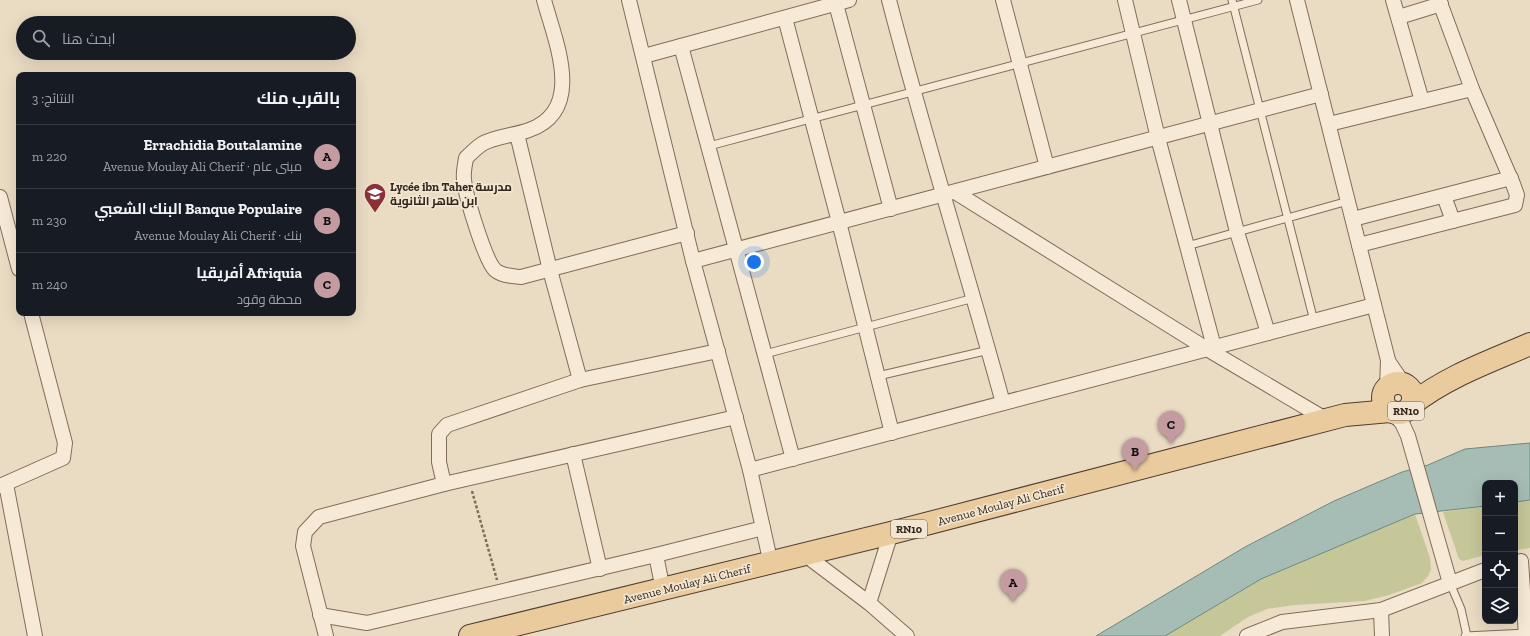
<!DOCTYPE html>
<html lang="ar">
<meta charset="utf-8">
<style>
:root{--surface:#171b24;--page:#242831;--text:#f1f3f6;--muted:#9ea1a6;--line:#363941;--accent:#c49ba1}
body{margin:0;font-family:"Zilla Slab",Cairo,serif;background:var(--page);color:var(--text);direction:rtl}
.controls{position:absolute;right:12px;bottom:12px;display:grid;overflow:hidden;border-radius:8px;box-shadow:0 4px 16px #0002}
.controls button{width:36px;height:36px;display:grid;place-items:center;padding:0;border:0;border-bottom:1px solid var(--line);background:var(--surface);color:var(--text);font:20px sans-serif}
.you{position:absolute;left:754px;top:262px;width:14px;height:14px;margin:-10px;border:3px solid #fff;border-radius:50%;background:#1a73e8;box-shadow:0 0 0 6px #1a73e833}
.badge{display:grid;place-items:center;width:26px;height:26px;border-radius:50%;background:var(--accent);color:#111;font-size:13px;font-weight:700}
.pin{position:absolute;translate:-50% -33px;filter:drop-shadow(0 1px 2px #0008)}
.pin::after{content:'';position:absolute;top:21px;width:14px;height:12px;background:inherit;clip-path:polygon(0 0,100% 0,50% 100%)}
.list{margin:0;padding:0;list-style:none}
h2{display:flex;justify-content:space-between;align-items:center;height:52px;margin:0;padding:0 16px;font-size:17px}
h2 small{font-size:13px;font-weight:400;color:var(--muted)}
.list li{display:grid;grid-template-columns:26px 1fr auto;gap:12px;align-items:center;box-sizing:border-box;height:64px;padding:0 16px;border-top:1px solid var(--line)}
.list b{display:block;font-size:15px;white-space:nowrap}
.list p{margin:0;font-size:13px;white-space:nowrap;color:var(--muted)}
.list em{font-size:13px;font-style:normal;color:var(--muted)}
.icon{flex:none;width:22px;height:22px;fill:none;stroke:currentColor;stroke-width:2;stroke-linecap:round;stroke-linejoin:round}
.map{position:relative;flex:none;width:1530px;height:636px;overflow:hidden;direction:ltr}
.search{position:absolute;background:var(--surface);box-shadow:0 4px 16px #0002;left:16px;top:16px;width:340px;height:44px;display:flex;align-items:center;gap:10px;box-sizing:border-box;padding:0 14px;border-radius:22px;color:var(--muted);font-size:15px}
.panel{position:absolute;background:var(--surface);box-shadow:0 4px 16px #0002;left:16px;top:72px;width:340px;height:244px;border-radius:8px;direction:rtl}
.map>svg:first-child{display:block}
</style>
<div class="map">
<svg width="1530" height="636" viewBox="0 0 1530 636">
<rect width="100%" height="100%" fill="#eadbc3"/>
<!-- green -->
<g fill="#c6c798">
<path d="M1530,500V548L1515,550V502Z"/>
<path d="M1485,506V555L1463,561L1459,559L1443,512Z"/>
<path d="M1415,514L1430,558L1431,569L1428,576L1422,583L1389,595L1365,601L1295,605L1267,609L1248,617L1220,636H1165L1261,579Z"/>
</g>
<!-- water -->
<path fill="#a5bdb4" stroke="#6c8a80" d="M1530,443V500L1515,502V483H1485V506L1415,514L1261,579L1165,636H1096L1245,547L1334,501L1402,472L1428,465L1465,449Z"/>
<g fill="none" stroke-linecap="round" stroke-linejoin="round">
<!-- lane casing -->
<g stroke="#826c5b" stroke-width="9">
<g id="lane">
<path d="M1232,0L1314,321"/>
<path d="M709,146L1258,0"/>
<path d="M1187,246L1348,201"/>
<path d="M765,354L974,298"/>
<path d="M878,376L989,350"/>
<path d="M1450,583L1461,609L1467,636"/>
<path d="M1465,636L1528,633"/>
</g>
</g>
<!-- street casing -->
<g stroke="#826c5b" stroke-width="16">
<g id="street">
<path d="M544,0C555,41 586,110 529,130C516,135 493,137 482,144C476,148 471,153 466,158C465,165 463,173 464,179C465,195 485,260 495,270C502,276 512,276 521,277L687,233"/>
<path d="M629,0L693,261L750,470L771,564"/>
<path d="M889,0C924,135 966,268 1003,403"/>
<path d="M1003,0L1047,167"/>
<path d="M1125,0L1158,138L1214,347"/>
<path d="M1179,0L1237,232L1268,333"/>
<path d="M1297,0L1388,360L1387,388"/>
<path d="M1393,0L1422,101"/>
<path d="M836,4L891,209"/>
<path d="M1399,17L1441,4"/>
<path d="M785,18L839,222L892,433"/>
<path d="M681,46L793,459"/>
<path d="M644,56L849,0"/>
<path d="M1329,124L1472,89L1439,0"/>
<path d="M517,134L550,270L580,380"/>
<path d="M955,192L1207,349L1327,420"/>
<path d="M1444,196L1453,221"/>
<path d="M0,197L19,269"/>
<path d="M1353,219L1511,178"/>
<path d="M1359,245L1515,205L1517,195L1513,184L1472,89"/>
<path d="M693,261L1321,94"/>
<path d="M1388,361L1403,383"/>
<path d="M1392,412L1402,423L1408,436L1450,583"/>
<path d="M573,454L600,569"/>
<path d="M750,470L1374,305"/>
<path d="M6,484L35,636"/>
<path d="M444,484L439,462V434L447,425L580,380L718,351"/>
<path d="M0,486L63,458L65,443L31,313"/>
<path d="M804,554L869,603L907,636"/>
<path d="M1521,561L1526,636"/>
<path d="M663,590L656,555L763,528"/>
<path d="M869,603L891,533"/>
<path d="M1381,610L1382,636"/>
<path d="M320,615L367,623L656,555"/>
<path d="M326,636L303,546L305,532L319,517L444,484L736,417"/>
<path d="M1247,636L1282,622L1381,610L1485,570"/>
</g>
</g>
<!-- primary casing -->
<g stroke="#503c2f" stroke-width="24">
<g id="primary">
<circle cx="1398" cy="398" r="15"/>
<path d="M1412,404C1448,376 1489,362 1530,344"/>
<path d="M470,636L891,533L1345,415L1390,411"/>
</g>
</g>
<!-- path -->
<path stroke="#826c5b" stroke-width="2.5" stroke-dasharray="3 2" stroke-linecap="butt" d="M472,491L497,580"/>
<!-- lane -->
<use href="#lane" stroke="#f6e9d5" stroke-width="7"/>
<!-- street -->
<use href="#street" stroke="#f6e9d5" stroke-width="14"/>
<!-- primary -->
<use href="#primary" stroke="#eacb9d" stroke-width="22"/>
</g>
<!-- icons -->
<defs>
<g id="school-pin" transform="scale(1.15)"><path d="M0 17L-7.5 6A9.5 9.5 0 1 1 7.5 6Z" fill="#8c3039" stroke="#f2e6d2"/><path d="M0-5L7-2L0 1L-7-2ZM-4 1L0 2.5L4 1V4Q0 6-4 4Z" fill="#fff"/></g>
</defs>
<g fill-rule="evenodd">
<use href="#school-pin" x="375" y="194"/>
</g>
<g text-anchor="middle" stroke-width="3.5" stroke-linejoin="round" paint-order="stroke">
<!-- shield labels -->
<g fill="#f2e6d2" stroke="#6c6054" stroke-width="1">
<rect x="1388" y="402" width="36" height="18" rx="3"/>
<rect x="891" y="520" width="36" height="18" rx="3"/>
</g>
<g font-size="11" font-weight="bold" fill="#33271e">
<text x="1406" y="415">RN10</text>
<text x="909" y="533">RN10</text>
</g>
<!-- poi labels -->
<g font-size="12" font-weight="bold" fill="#33271e" stroke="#f2e6d2" text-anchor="start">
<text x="390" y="191">Lycée ibn Taher مدرسة<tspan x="390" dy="14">ابن طاهر الثانوية</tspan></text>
</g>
<!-- street labels -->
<g font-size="12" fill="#33271e" stroke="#f2e6d2">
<text transform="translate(1001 505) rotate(-15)" y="4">Avenue Moulay Ali Cherif</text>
<text transform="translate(687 584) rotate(-14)" y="4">Avenue Moulay Ali Cherif</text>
</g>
</g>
</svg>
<div class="controls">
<button>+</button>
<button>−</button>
<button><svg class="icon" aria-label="locate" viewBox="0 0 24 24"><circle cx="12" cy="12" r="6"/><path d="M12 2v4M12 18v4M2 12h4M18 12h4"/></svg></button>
<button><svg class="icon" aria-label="layers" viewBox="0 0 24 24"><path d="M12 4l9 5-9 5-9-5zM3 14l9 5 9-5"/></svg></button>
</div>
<div class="you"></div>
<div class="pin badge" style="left:1013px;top:602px">A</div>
<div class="pin badge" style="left:1135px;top:471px">B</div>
<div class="pin badge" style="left:1171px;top:444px">C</div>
<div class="search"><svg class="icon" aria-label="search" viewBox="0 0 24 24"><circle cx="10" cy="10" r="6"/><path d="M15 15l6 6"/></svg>ابحث هنا</div>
<section class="panel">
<h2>بالقرب منك<small>النتائج: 3</small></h2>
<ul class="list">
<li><span class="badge">A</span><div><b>Errachidia Boutalamine</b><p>مبنى عام · Avenue Moulay Ali Cherif</p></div><em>220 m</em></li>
<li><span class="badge">B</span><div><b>Banque Populaire البنك الشعبي</b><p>بنك · Avenue Moulay Ali Cherif</p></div><em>230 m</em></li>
<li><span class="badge">C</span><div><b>Afriquia أفريقيا</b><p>محطة وقود</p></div><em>240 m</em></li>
</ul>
</section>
</div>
